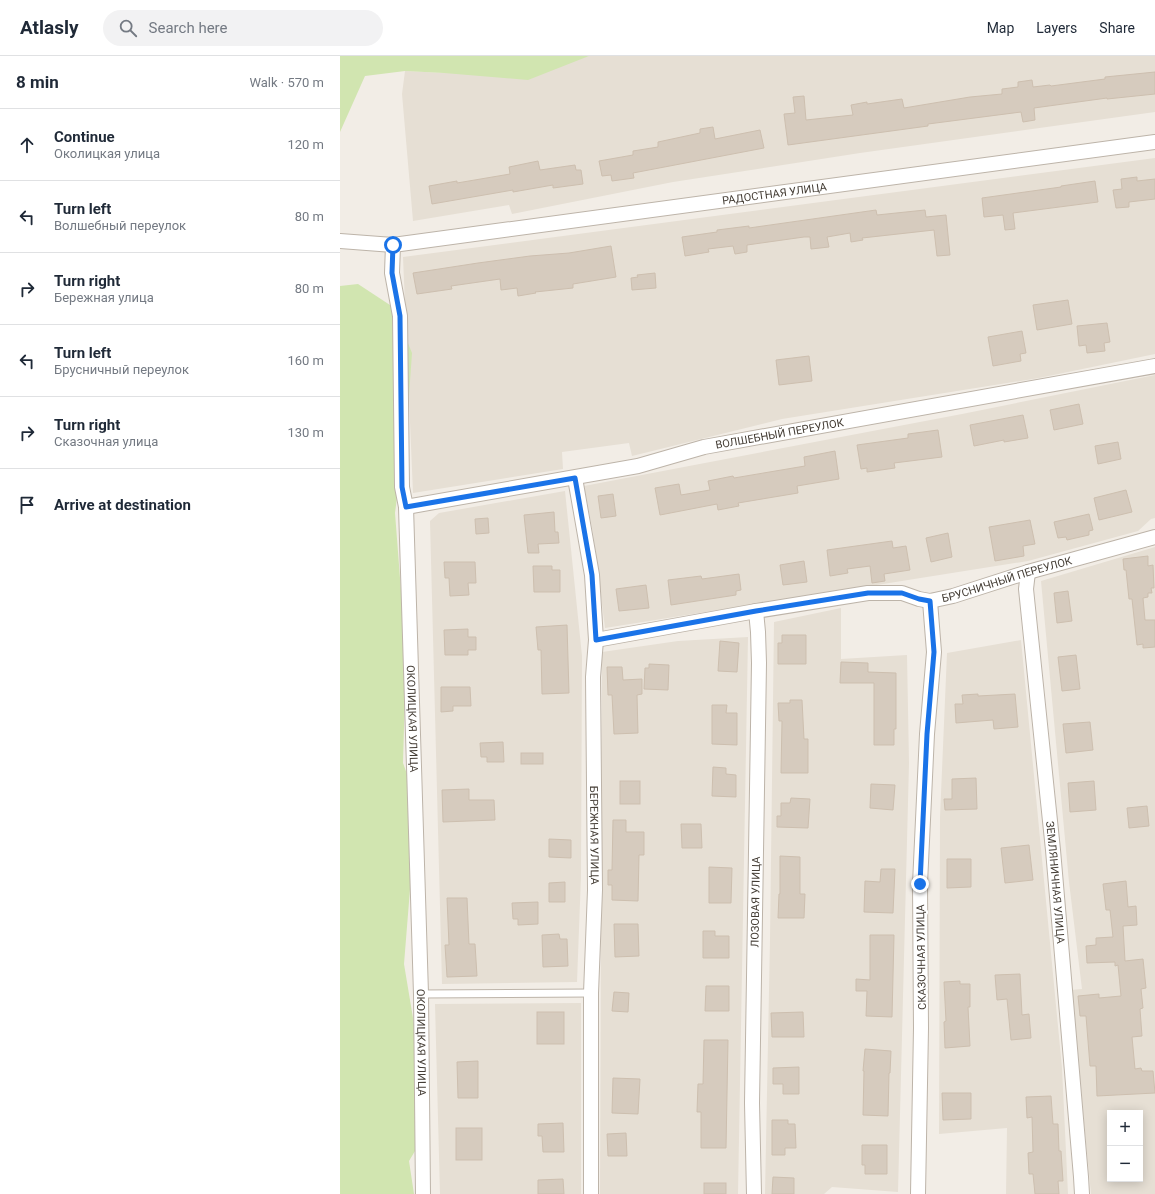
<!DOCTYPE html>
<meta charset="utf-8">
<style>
:root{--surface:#fff;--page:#f2f2f3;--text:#1f2937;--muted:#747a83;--line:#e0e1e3}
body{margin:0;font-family:Roboto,sans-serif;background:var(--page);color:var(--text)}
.controls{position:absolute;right:12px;bottom:12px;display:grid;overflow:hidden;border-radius:0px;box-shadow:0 2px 10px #0003}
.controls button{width:36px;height:36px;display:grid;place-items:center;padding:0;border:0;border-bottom:1px solid var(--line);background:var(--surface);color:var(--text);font:20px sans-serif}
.stop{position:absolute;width:12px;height:12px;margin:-9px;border:3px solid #1a73e8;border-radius:50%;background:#fff}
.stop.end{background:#1a73e8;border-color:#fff;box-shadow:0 1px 4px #0008}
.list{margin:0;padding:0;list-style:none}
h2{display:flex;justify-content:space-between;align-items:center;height:52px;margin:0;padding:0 16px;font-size:17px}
h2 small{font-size:13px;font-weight:400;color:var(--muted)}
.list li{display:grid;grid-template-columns:26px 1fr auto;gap:12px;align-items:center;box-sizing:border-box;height:72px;padding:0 16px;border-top:1px solid var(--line)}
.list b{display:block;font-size:15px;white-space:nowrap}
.list p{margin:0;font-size:13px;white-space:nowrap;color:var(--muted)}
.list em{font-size:13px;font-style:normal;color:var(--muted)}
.icon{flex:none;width:22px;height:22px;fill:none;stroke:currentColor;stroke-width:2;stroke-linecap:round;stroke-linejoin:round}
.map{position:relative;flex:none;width:815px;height:1138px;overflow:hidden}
header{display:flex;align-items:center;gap:24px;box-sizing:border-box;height:56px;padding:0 20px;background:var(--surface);border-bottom:1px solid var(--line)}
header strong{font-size:19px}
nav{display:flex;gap:22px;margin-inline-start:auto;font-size:14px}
.search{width:280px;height:36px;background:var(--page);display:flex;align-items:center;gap:10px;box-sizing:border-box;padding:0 14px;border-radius:22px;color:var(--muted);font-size:15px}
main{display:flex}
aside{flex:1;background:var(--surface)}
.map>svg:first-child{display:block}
</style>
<header>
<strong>Atlasly</strong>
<div class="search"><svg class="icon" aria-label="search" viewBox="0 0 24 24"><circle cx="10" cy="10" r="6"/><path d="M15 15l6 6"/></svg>Search here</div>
<nav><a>Map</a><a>Layers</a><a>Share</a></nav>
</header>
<main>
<aside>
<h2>8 min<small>Walk · 570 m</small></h2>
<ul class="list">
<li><svg class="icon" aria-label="ahead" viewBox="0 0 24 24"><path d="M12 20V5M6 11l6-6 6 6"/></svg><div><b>Continue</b><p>Околицкая улица</p></div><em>120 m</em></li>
<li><svg class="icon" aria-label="left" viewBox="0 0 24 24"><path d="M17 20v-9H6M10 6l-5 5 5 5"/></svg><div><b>Turn left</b><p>Волшебный переулок</p></div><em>80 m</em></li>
<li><svg class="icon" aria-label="right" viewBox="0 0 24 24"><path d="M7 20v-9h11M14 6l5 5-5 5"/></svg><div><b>Turn right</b><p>Бережная улица</p></div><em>80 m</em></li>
<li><svg class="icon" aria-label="left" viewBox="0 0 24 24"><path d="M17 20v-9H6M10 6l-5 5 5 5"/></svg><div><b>Turn left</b><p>Брусничный переулок</p></div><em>160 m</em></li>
<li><svg class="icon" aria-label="right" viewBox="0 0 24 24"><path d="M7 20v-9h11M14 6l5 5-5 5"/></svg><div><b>Turn right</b><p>Сказочная улица</p></div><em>130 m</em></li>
<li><svg class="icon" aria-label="arrive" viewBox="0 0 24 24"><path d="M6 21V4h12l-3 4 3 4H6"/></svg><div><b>Arrive at destination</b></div></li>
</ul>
</aside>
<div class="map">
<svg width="815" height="1138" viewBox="0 0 815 1138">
<rect width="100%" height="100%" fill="#f2ede6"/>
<!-- residential -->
<g fill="#e6dfd4" fill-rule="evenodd">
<path d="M249,0H815V56L520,97L333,126L172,158L169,149L73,165L62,38L65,15L104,17L241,2Z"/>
<path d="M815,102V298L699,322L442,363L292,400L289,387L222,396L223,413L73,437L63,201Z"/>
<path d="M815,319V462L811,463L798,475L688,505L265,572L253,477L244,430L622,358Z"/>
<path d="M225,435L242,600L241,820L237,926L102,928L90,465L99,457Z"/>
<path d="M815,491V1138H751L731,934L742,933L729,826L701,525ZM770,1057H800V1123H770Z"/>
<path d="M501,552V603L567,599L569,707L558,1136L492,1131L484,1138H425L430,884L434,566Z"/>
<path d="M408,581L398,1138H260L262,596L338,585Z"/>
<path d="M681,584L722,1012L728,1138H666L667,1072L599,1078L600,761L607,597Z"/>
<path d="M241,947V1138H100L95,948Z"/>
</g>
<!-- green -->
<g fill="#d1e5b0">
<path d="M0,0H249L188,24L104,17L65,15L25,20L0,76Z"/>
<path d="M18,228L53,251L72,297L68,354L55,457L66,600L63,707L77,746L64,908L76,980L84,1080L69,1105L74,1138H0V230Z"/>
</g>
<!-- building -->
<g fill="#d6cbbe" stroke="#cdbfaf">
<path d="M815,16V38L767,43V42L694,52L695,64L683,66L681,56L588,68V70L448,89L444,58L455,57L453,41L464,40L466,64L513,59L511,49L527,46V48L562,43L564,52L630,41L662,38V33L678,31V26L692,24L693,31L710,29L711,30L765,23V21Z"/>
<path d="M373,71L375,83L420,74L424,92L293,117L294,122L272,125L271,119L262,120L259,105L293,99V95L318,91V86L360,77V73Z"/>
<path d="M198,105L200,114L235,109L236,114H241L243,128L213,132V129L173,136V134L92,148L89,130L117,125V127L170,118L169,111Z"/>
<path d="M797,121V125L815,123V143L789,146V151L776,152L773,134L782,133L781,123Z"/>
<path d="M755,125L758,146L673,157L675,173L665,174L663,159L644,161L642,142L721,131V130Z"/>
<path d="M536,154L537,159L585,154L586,161L606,159L610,199L597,200L594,174L522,182L523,184L511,186L510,177L487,181L489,191L471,193L470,181H464L407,189V196L395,198L393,190L368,193L369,196L345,200L342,181L377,176V174L409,170V172Z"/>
<path d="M271,190L276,221L233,228V232L195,236L196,237L178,240L177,232L161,234L160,223L111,230L112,233L77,238L73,217L138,207L190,200L229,197Z"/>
<path d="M315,217L316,232L292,234L291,222L298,221L297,219Z"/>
<path d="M728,244L732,268L697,274L693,249Z"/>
<path d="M767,267L770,286L764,287L765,295L747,297L746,289L739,290L737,270Z"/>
<path d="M682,275L686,297L680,298L681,305L653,310L648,281Z"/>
<path d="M469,300L472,325L439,329L436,304Z"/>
<path d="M739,348L743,368L714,374L710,354Z"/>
<path d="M683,359L688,382L664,386V384L634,390L630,369Z"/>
<path d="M598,374L602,401L554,407L555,412L527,416V412L521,413L517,389L568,382V378Z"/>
<path d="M778,386L781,403L758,408L755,390Z"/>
<path d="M495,395L499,423L457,430L458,437L398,447L399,450L378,454L377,448L320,459L315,432L339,428L341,439L370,434L368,425L393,420L394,422L465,410L464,401Z"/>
<path d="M786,434L792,456L759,464L754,442Z"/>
<path d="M273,438L276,460L261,462L258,440Z"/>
<path d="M214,456L215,476H218L219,487L198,488L199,497H188L184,459Z"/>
<path d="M749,458L753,474L749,475V479L727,484L726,481L718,482L714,466Z"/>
<path d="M148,462L149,477L136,478L135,463Z"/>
<path d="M690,464L695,488L683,490L684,500L655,505L649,471Z"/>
<path d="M608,477L612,501L591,506L586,482Z"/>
<path d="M552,485L553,492L566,490L570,514L544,518L545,525L532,527L530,510L507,513L508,517L490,520L487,494Z"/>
<path d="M808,500V510L813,509L814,532H811L812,537H808V541L803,542L805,564H815V591L803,592V588L797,589L792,543H789L786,514H784L783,503Z"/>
<path d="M464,505L467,526L443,529L440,509Z"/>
<path d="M104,506H135L136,527H128L129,539L110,540L109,522H105Z"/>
<path d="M193,510H212V514H220V536H194Z"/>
<path d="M399,518L401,534L396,535V539L331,549L328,524L361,520L362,523Z"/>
<path d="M306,529L309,552L279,555L276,533Z"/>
<path d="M728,535L732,565L717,567L714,537Z"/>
<path d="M227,569L229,637L202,638L201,594H198L196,571Z"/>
<path d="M128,573V581H136V594H128V599H105L104,574Z"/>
<path d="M442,579H466V608H438V587H442Z"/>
<path d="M380,585L399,587L397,616L378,615Z"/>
<path d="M736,599L740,633L722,635L718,601Z"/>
<path d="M501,606L528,607V616L556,617V673H554V689H534V627H500Z"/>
<path d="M309,608L329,609L328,634L304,633L305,612H309Z"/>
<path d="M267,611H282L283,624L302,623V638L297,639L298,677L274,678L272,639H268Z"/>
<path d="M101,631H130L131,650H113V655L101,656Z"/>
<path d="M638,638V640L675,638L678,671L654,673L653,664L616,667L615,648H623L622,639Z"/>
<path d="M450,644H462L464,683H468V717H441L442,665H439L438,647H450Z"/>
<path d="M372,649H387L386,657H397V689L372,688Z"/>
<path d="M750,666L753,694L726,697L723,668Z"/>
<path d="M163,686L164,706H147V701H141L140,687Z"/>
<rect x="181" y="697" width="22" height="11"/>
<path d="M373,711L386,712V718L396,719V741L372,740Z"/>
<path d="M636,722L637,753L605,754L604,743H612V723Z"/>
<rect x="280" y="725" width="20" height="23"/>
<path d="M754,725L756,754L730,756L728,727Z"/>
<path d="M531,728L555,729L553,754L530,752Z"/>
<path d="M129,733V744H154L155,764L103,766L102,734Z"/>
<path d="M451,742L470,743L468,772L437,771V760H441V747H450Z"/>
<path d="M807,750L809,770L789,772L787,752Z"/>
<path d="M273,764H286V776H304V799H299L298,845L272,844V829H268V814H272Z"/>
<path d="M341,768H361L362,792H342Z"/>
<path d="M209,783L231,784V802L209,801Z"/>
<path d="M689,789L693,824L665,827L661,792Z"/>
<path d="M440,800L460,801V838H465L464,862H438L439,838H440Z"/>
<path d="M607,803H631V831L607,832Z"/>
<path d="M369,811L392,812L391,847H369Z"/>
<path d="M541,813H555L553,857L524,856L525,825L540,826Z"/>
<path d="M786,825L788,851L796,850L797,869L783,870L785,905L803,903L806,932L801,933L803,952L800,953L802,980L792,981L795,1013L801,1012L802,1015H813L815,1037L757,1040L756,1010H750L746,960H740L738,940L759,938V942L781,940L778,909L775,910V906L747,907L746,890L756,889V882L773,881L770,854H766L763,828Z"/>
<path d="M225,826V846H209V827Z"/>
<path d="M107,842H127L129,888H135L137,920L107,921L105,889H109Z"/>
<path d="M198,846V868L178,869V863H173L172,847Z"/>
<path d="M274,868H298L299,900L275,901Z"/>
<path d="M363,875H375V880H389V902H363Z"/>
<path d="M219,878L220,883H227L228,910L203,911L202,879Z"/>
<path d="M530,879H554L552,961L526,960L527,935H516V923L530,924Z"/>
<path d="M680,918L682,959L689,958L691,982L671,984L667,943L657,944L655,919Z"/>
<path d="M620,925V928H630V951H628L630,990L605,992L604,966L606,965L604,926Z"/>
<path d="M366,930H389V955H365Z"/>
<path d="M274,936L289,937L288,956L272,955Z"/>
<rect x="197" y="956" width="27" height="32"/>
<path d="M463,956L464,981H432L431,957Z"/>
<path d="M364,984H388L386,1092H361V1056H357L358,1028H363Z"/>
<path d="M525,993L551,995L550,1017H549L548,1060L523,1059L524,1015H523Z"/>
<path d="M138,1005V1042H118L117,1006Z"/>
<path d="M459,1011V1038H443V1028H433V1012Z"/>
<path d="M273,1022L300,1023L298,1058L272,1057Z"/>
<path d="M602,1037H631V1063L603,1064Z"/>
<path d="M711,1040L713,1068H718L719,1095H721L723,1125H718L719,1138H695L693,1118H689L688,1097L693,1096L692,1061L687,1062L686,1041Z"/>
<path d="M432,1064H448V1068H455L456,1092H445V1099H432Z"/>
<path d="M223,1067L224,1096H203L202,1080H198V1068Z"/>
<rect x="116" y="1072" width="26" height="32"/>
<path d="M286,1077L287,1100H268L267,1078Z"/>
<path d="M522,1089H547V1118H525V1109H522Z"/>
<path d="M433,1121L454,1122V1138H432Z"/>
<path d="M223,1123L224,1138H198V1124Z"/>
<rect x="364" y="1127" width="22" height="11"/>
</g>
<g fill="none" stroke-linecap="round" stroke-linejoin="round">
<!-- lane casing -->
<g stroke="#bdb4a9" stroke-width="9">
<path id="lane" d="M81,938L251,937"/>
</g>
<!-- street casing -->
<g stroke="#bdb4a9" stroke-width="16">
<g id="street">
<path id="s1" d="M0,185L53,189L815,86"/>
<path id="s2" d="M53,189L52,217L60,260L62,431L66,451L81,938L83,1138"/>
<path id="s3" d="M235,422L252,519L256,584L253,621L255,834L251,937V1138"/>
<path id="s4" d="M66,451L298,410L364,391L815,310"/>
<path id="s5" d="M688,516L686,533L713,794L741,1121L742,1138"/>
<path id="s6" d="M256,584L416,555L528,537H562L579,543L590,545L613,540L688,516L815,481"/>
<path id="s7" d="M414,1138L412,1047L419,607L418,576L416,555"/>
<path d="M578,1138L581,972L580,828L587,678L594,596L590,545"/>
</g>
</g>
<!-- lane -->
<use href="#lane" stroke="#fff" stroke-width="7"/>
<!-- street -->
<use href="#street" stroke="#fff" stroke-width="14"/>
</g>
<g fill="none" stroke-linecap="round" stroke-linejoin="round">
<!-- route -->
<path stroke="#1a73e8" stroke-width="5" d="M53,189L52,217L60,260L62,431L66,451L235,422L252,519L256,584L416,555L528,537H562L579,543L590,545L594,596L587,678L580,828"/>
</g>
<g text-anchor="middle" stroke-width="4" stroke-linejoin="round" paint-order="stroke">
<!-- street labels -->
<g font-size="11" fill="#443d35" stroke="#fff">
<text dy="4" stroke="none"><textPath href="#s1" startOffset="438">РАДОСТНАЯ УЛИЦА</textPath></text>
<text dy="4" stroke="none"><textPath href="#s4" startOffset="381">ВОЛШЕБНЫЙ ПЕРЕУЛОК</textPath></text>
<text dy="4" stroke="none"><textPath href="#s6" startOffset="419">БРУСНИЧНЫЙ ПЕРЕУЛОК</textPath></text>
<text dy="4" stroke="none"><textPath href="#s2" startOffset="475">ОКОЛИЦКАЯ УЛИЦА</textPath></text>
<text dy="4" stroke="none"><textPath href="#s3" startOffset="359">БЕРЕЖНАЯ УЛИЦА</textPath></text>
<text dy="4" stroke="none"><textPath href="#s5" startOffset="312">ЗЕМЛЯНИЧНАЯ УЛИЦА</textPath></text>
<text dy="4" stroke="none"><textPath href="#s7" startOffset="292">ЛОЗОВАЯ УЛИЦА</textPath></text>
<text transform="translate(581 901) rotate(-91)" y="4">СКАЗОЧНАЯ УЛИЦА</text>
<text dy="4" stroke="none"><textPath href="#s2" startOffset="799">ОКОЛИЦКАЯ УЛИЦА</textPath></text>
</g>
</g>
</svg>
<div class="controls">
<button>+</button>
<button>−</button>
</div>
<div class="stop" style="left:53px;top:189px"></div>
<div class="stop end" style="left:580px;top:828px"></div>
</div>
</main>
